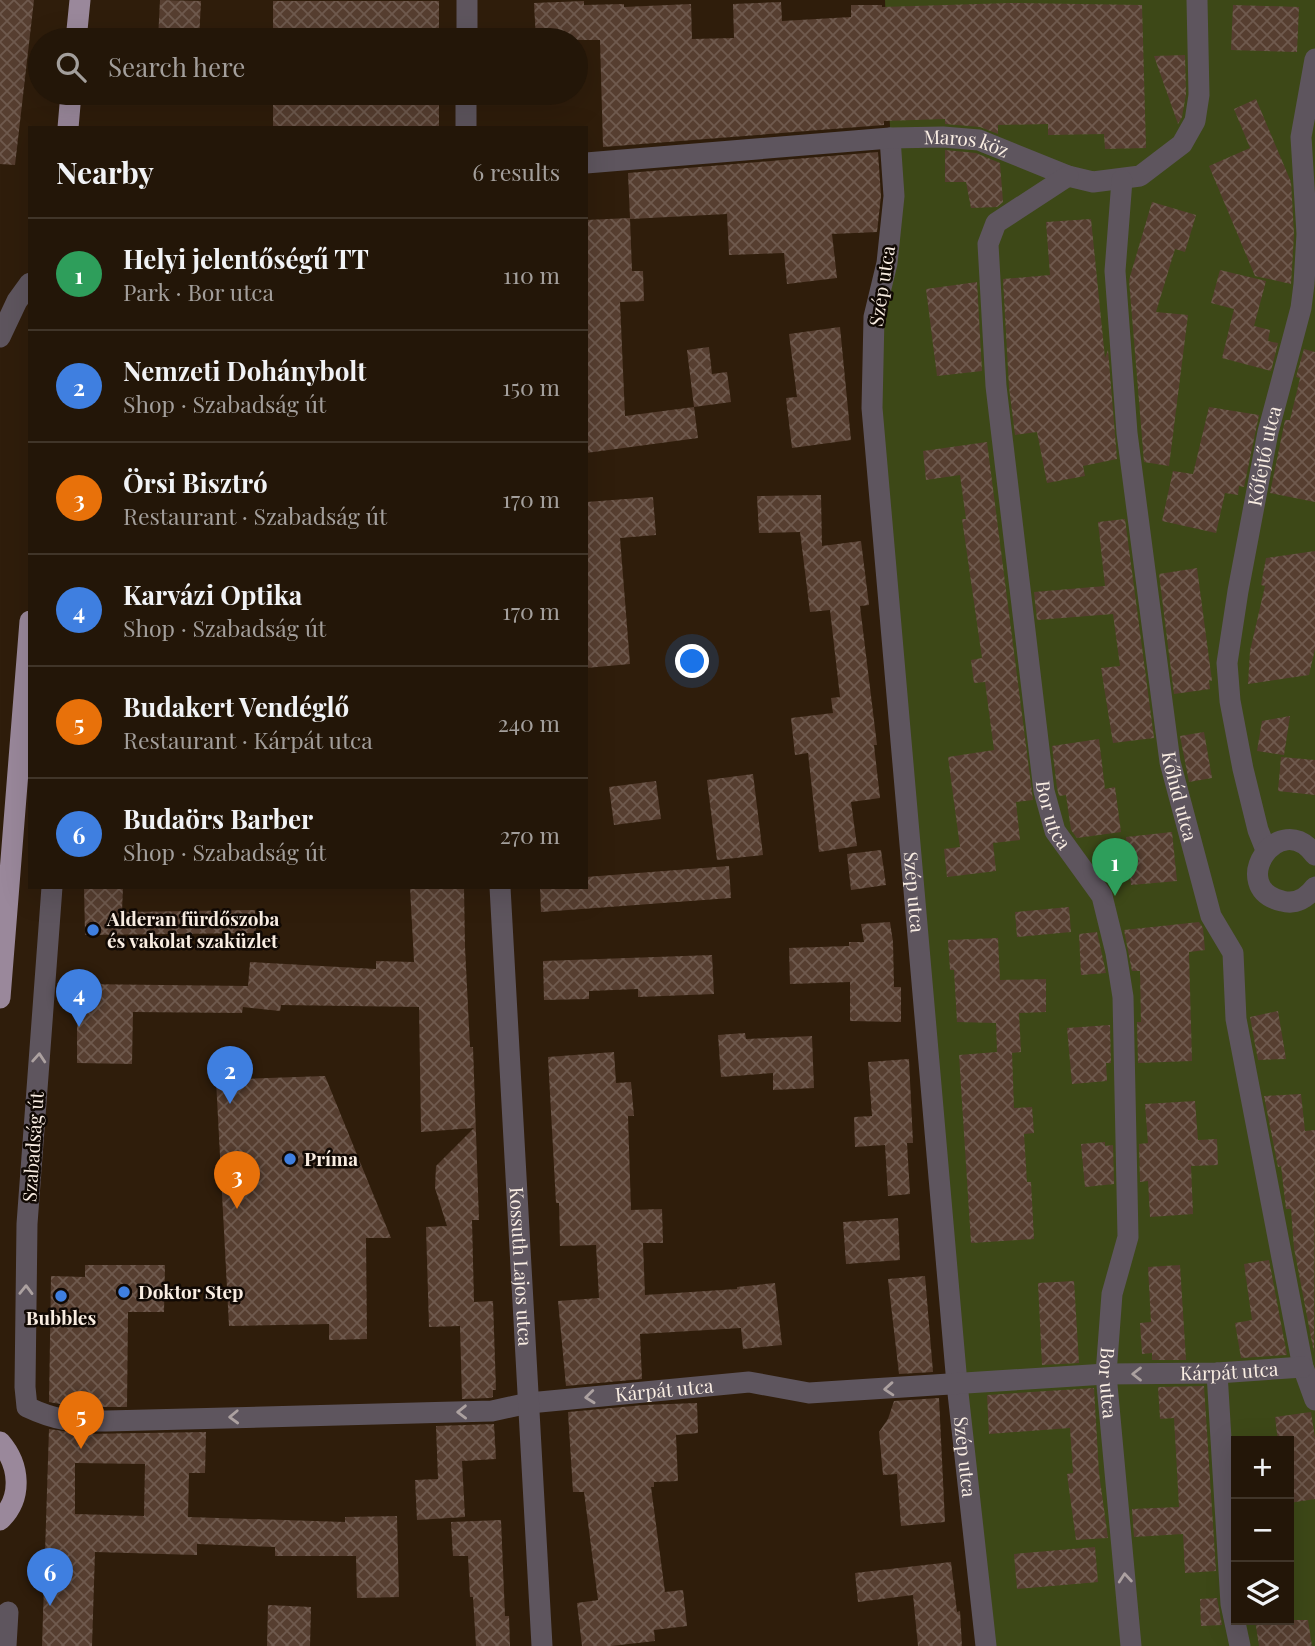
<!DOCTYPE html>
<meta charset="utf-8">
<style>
:root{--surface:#231608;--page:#2f2316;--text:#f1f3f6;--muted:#a39f9c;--line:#403529;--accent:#8c9099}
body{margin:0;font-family:"Playfair Display",serif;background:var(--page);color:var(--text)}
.controls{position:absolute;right:21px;bottom:21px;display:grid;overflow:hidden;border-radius:0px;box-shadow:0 7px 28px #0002}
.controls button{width:63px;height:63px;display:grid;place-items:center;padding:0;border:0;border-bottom:2px solid var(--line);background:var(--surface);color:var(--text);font:35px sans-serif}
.you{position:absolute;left:693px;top:662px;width:24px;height:24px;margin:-18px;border:5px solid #fff;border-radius:50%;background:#1a73e8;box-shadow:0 0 0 10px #1a73e833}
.badge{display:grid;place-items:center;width:46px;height:46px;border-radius:50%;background:var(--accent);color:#fff;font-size:23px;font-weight:700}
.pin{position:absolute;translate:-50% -58px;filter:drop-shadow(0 2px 4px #0008)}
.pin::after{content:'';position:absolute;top:37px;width:24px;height:21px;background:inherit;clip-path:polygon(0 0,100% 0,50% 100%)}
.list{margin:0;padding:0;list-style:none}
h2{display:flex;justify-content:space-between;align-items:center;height:91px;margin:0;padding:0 28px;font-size:30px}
h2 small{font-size:23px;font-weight:400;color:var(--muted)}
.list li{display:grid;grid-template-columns:46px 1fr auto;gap:21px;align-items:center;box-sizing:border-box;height:112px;padding:0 28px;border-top:2px solid var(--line)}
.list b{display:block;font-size:26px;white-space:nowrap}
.list p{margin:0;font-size:23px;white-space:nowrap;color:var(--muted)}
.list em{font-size:23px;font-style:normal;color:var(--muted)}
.icon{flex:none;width:38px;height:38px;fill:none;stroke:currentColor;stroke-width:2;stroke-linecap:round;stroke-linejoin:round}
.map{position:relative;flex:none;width:1315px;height:1646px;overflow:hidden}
.search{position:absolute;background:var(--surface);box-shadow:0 7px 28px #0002;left:28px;top:28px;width:560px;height:77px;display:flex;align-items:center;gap:18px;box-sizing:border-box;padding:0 24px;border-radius:38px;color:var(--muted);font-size:26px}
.panel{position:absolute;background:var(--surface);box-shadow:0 7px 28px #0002;left:28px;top:126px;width:560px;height:763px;border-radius:0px}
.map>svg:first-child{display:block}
</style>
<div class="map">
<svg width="1315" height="1646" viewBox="0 0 1315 1646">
<defs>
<pattern id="building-cross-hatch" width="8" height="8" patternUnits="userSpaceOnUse" patternTransform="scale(1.75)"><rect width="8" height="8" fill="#563e30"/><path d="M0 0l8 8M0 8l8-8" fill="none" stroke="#6f5a4e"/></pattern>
</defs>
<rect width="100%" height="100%" fill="#2f1d0b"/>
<!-- green -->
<path fill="#3d4817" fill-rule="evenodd" d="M885,0H1315V1646H986L872,408L891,153ZM1236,1441H1289V1620H1236Z"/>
<!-- building -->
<g fill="url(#building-cross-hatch)" fill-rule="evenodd">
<path d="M0,0H34L15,165L0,164Z"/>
<path d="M160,0L201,1L199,40H158Z"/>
<rect x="273" y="1" width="166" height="39"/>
<path d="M584,1V5L624,4V7L691,4L692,39L734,38L733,4L781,2L782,21L851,17V5H882V7L1010,3L1142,5L1146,148L1105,149L1104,134L1048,135V124L998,125V134L980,127L945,124V119L884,121V125L603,147L600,40H536L534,3Z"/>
<path d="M1233,5L1299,7L1297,52L1231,50Z"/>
<path d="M1185,55L1186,94L1182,117L1178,124L1154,56Z"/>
<rect x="273" y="93" width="166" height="35"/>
<path d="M1256,99L1291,182L1294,234L1291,284L1255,276L1209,166L1250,148L1234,109Z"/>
<path d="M945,150L976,153L1000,163L1003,202L997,207L971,208L966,182H945Z"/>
<path d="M878,152L881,196L877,232L832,234L837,278L787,284L784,253L729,255L727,214L630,219L632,271H643L644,301L620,302L625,416L694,407L687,350L709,347L712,374L727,372L731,402L694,407L698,438L586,453V220L630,218L628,173Z"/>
<path d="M1152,202L1196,215L1185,252L1175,249L1156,312L1188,315L1169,466L1144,462L1129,280Z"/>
<path d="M1091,219L1105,358L1108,350L1117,459L1083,466L1085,476L1047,483L1037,432L1015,435L1009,387L1003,279L1050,275L1046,222Z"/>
<path d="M1220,270L1266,281L1254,326L1270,330L1268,341L1278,343L1271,371L1222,358L1234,309L1211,303Z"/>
<path d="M977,282L982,371L937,376L926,289Z"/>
<path d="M840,327L851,440L792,448L786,398L797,397L789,334Z"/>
<path d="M1304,349L1315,352V502L1270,493L1285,420H1290L1300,378L1296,377Z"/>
<path d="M1209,407L1259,415L1244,487L1239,486L1238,495L1225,493L1216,533L1162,521L1173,471L1193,474Z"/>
<path d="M987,442L1033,800L1016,802L1020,840L993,843L996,871L947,877L944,849L960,847L948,757L994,750L985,682L974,683L971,660L982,658L962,519H966L960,475L926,480L923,451Z"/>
<path d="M821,495L822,546L861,541L869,605L860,606L877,745H874L880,798L851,802L857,846L819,852L808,753L795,755L791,718L833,713L831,698L840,697L830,610L810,612L800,532L759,533L757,496Z"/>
<path d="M653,497L656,535L620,538L630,664L586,668V502Z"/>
<path d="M1125,519L1154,738L1113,743L1101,668L1120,666L1113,614L1037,620L1034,592L1105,586L1098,522Z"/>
<path d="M1315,551V649L1309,675L1248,684L1250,651L1265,586L1261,585L1266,558Z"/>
<path d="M1197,568L1212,681L1209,680L1210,689L1174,694L1159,574Z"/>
<path d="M1290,716L1284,755L1257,751L1262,721Z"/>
<path d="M1204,732L1212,778L1189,782L1180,736Z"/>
<path d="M1099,739L1105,789L1115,787L1121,832L1077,838L1071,830L1066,795L1059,796L1057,788L1052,746Z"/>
<path d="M1281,757L1315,760V795L1278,791Z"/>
<path d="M753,774L763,855L717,860L707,780Z"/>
<path d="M656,781L661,819L614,825L609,787Z"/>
<path d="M1172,832L1177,881L1131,885L1126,837Z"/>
<path d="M881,850L886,885L851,890L847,854Z"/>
<path d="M729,866L731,898L541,912L540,887H586V877Z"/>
<path d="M84,887H123L122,912L255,910L256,933L85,935Z"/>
<path d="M410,887H464L465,947L470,1047H473L479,1220H472L474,1302L493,1301L496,1390H493V1397L490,1398L462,1399L460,1326L429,1327L426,1227L447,1226L435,1188L436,1166L474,1128L421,1132L419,1007L281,1005L280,1011L243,1007L242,1013L133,1012L132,1064L77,1063V984L248,986L250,962L376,969V961L414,962Z"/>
<path d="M1069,907L1071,932L1017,937L1015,912Z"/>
<path d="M890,922L893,942L894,987H901V1022L850,1021V982L790,984L789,948L849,946V942H864L861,924Z"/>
<path d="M1199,922L1203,928L1205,950L1189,952L1192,1061L1138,1063L1137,1022H1141L1140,971H1132L1124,930Z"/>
<path d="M1097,932L1106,973L1081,975L1079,934Z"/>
<path d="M998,938L1000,980L1046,979V1012L1019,1013L1021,1052L1012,1053L1014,1108L1032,1107L1034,1133L1024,1134L1027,1182H1031L1034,1239L971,1243L959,1055L997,1052L996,1023L957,1022L954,970H950L948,940Z"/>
<path d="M712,955L714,994L638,997V989L589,991V999L544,1000L543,961Z"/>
<path d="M1278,1011L1286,1059L1258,1060L1250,1017Z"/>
<path d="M1110,1025L1111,1063H1106L1107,1081L1072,1084L1067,1028Z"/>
<path d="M745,1033L746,1039L812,1036L814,1088L773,1090V1073L721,1077L718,1035Z"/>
<path d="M614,1052L616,1083L631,1082L634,1116H628L631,1210L662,1209L663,1243H643L645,1295L737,1289V1287L775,1283L782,1345L743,1349L741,1328L640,1334L642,1379L566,1386L558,1301L599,1298L596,1245L560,1246L559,1203H556L548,1057Z"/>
<path d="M909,1059L913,1143H907L910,1194L888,1196L885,1145L855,1147L854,1117L872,1116L868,1062Z"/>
<path d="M325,1076L391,1238H366L367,1339L329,1340V1324L229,1326L216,1080Z"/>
<path d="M1301,1094L1305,1131L1315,1130L1314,1353L1294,1248L1291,1209H1286L1281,1166L1278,1167L1264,1096Z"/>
<path d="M1195,1101L1198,1140L1217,1139L1218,1165L1191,1166L1193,1214L1150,1217L1148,1181L1140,1182L1139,1144L1148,1143L1145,1104Z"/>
<path d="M1105,1142V1146L1113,1145L1114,1184L1085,1187L1081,1144Z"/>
<path d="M898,1218L900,1260L846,1264L843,1222Z"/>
<path d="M1269,1260L1287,1355L1241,1358L1235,1323L1252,1320L1244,1264Z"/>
<path d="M85,1265H165L164,1312H128L127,1407H76L49,1402L51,1276L85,1277Z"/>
<path d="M1180,1265L1186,1360H1152V1353L1142,1354L1140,1323L1151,1322L1148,1267Z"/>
<path d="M925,1276L933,1372L899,1374L888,1279Z"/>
<path d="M1074,1281L1079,1363L1042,1365L1038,1283Z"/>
<path d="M1204,1386L1216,1571L1185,1573L1183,1534L1134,1537L1132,1509L1179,1507L1174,1418L1160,1419L1158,1387Z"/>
<path d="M1094,1388L1099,1473L1108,1538L1076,1540L1067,1474L1073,1473L1070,1428L989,1434L987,1395Z"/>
<path d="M939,1398L945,1522L901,1526L897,1474L883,1475L879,1432L888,1419L894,1401Z"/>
<path d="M697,1403L698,1433L676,1435L678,1481L654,1482V1487H651L665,1592L683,1590L687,1626L654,1630L655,1641L611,1646H582L577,1603L598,1600L584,1492H573L568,1412L644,1405Z"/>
<path d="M1311,1412L1315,1438V1499L1289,1503V1441H1278L1275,1417Z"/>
<path d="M494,1424L496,1459L462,1461L465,1517L417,1520L415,1480L438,1479L436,1426Z"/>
<path d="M49,1429L84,1434L206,1432L205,1473H189L188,1517L345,1522V1517L397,1516L399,1597L357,1598L356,1556H275V1547L197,1544V1555L95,1552L92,1646H42ZM75,1463L145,1464L144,1516L75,1514Z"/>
<path d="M501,1520L505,1616H509L510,1646H476L473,1597H470L468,1556H453L451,1522Z"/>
<path d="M1095,1547L1098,1582L1017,1589L1014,1554Z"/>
<path d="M951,1562L957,1612L960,1611L962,1646H918L913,1595L858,1602L855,1573Z"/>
<path d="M1217,1598L1222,1625L1201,1626L1200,1599Z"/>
<path d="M268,1605L311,1607L310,1646H267Z"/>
<path d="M1255,1620H1308L1312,1646H1259Z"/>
</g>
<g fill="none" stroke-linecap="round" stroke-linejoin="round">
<!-- street -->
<g stroke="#5e555e" stroke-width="21">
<path d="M467,40V0"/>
<path d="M466,128V93"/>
<path id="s1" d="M890,138L894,196L887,263L874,317L872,408L957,1384L986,1646"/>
<path id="s2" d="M586,163L890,138L943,137L979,140L1068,176L1093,182L1140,176L1182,144L1195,121L1199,95L1197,0"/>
<path id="s3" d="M1068,176L996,223L988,244L996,386L1044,791L1055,831L1102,896L1116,953L1123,997L1128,1237L1112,1294L1106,1374L1131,1646"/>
<path id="s4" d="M1122,180L1115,271L1127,433L1170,762L1211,916L1233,953L1236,1019L1303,1367L1315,1400"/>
<path d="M0,337L17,301L30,283"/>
<path id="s5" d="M1266,850L1258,830L1243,769L1230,701L1227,663L1238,591L1268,432L1301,308L1304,284L1307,234L1301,137L1315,59"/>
<path d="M1315,855C1279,806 1226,888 1282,901C1296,905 1307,898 1315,887"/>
<path id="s6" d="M52,887L27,1224L25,1387L27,1407C59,1422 72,1421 107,1421L492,1411L529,1403L749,1382L809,1393L1106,1374L1217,1373L1303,1367"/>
<path id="s7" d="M500,887L542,1646"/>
<path d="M1217,1373L1231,1604L1240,1646"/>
<path d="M6,1646L8,1612"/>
</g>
<!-- primary -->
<g stroke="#9a889b" stroke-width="21">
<path d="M76,40L80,0"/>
<path d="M68,128L71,93"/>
<path d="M0,998L30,621"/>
<path d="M0,1442C20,1465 23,1498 0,1520"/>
</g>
</g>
<!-- one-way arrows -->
<defs><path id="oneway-chevron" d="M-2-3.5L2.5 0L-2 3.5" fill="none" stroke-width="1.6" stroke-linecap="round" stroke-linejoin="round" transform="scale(1.75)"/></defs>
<g stroke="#aca1a0">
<use href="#oneway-chevron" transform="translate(39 1058) rotate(-86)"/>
<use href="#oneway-chevron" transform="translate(26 1290) rotate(-89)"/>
<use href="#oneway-chevron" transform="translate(1137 1374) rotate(180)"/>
<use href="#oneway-chevron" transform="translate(889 1389) rotate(176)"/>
<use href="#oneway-chevron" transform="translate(590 1397) rotate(174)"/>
<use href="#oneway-chevron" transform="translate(462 1412) rotate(179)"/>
<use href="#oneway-chevron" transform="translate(234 1417) rotate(178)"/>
<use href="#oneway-chevron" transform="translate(1125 1578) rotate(-95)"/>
</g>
<!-- markers -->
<g fill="#3f7fe0" stroke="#110904" stroke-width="2.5">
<circle cx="93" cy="930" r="7"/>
<circle cx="290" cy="1159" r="7"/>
<circle cx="124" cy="1292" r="7"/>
<circle cx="61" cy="1296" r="7"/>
</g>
<g text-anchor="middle" stroke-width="5" stroke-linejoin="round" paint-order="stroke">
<!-- street labels -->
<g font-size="19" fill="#f9ede2" stroke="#110904">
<text dy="7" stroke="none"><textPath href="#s2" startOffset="382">Maros köz</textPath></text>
<text transform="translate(882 286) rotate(-81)" y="7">Szép utca</text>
<text dy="7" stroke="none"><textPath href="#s5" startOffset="402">Kőfejtő utca</textPath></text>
<text dy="7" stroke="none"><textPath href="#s4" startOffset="621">Kőhíd utca</textPath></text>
<text dy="7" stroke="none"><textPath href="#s3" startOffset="684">Bor utca</textPath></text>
<text dy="7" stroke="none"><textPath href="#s1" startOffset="758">Szép utca</textPath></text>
<text transform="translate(33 1147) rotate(-86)" y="7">Szabadság út</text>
<text dy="7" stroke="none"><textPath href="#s7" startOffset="380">Kossuth Lajos utca</textPath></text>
<text dy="7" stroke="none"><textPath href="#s6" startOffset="1729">Kárpát utca</textPath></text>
<text dy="7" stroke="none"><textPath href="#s3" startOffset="1272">Bor utca</textPath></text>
<text dy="7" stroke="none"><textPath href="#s6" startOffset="1162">Kárpát utca</textPath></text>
<text dy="7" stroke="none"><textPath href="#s1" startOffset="1325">Szép utca</textPath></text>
</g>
<!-- poi labels -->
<g font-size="19" font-weight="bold" fill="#f9ede2" stroke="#110904" text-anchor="start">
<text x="107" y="926">Alderan fürdőszoba<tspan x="107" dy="22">és vakolat szaküzlet</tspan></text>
<text x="304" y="1166">Príma</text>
<text x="138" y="1299">Doktor Step</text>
<text x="61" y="1325" text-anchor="middle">Bubbles</text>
</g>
</g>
</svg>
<div class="controls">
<button>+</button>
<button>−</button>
<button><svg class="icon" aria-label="layers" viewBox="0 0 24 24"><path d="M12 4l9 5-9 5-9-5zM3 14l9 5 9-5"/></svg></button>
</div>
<div class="you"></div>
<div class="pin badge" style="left:1115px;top:896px;background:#2e9e5b">1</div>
<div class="pin badge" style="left:230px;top:1104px;background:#3f7fe0">2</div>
<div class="pin badge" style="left:237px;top:1209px;background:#e8710a">3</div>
<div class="pin badge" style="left:79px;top:1027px;background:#3f7fe0">4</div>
<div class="pin badge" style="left:81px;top:1449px;background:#e8710a">5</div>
<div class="pin badge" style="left:50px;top:1606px;background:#3f7fe0">6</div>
<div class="search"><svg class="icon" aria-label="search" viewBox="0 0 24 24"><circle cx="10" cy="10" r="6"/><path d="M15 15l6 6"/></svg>Search here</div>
<section class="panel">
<h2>Nearby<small>6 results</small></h2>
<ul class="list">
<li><span class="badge" style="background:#2e9e5b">1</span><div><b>Helyi jelentőségű TT</b><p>Park · Bor utca</p></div><em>110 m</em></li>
<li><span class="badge" style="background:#3f7fe0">2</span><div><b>Nemzeti Dohánybolt</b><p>Shop · Szabadság út</p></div><em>150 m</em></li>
<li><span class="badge" style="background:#e8710a">3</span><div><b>Örsi Bisztró</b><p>Restaurant · Szabadság út</p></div><em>170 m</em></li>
<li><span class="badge" style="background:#3f7fe0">4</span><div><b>Karvázi Optika</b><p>Shop · Szabadság út</p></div><em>170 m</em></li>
<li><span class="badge" style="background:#e8710a">5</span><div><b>Budakert Vendéglő</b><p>Restaurant · Kárpát utca</p></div><em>240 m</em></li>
<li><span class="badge" style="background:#3f7fe0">6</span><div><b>Budaörs Barber</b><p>Shop · Szabadság út</p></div><em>270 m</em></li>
</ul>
</section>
</div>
